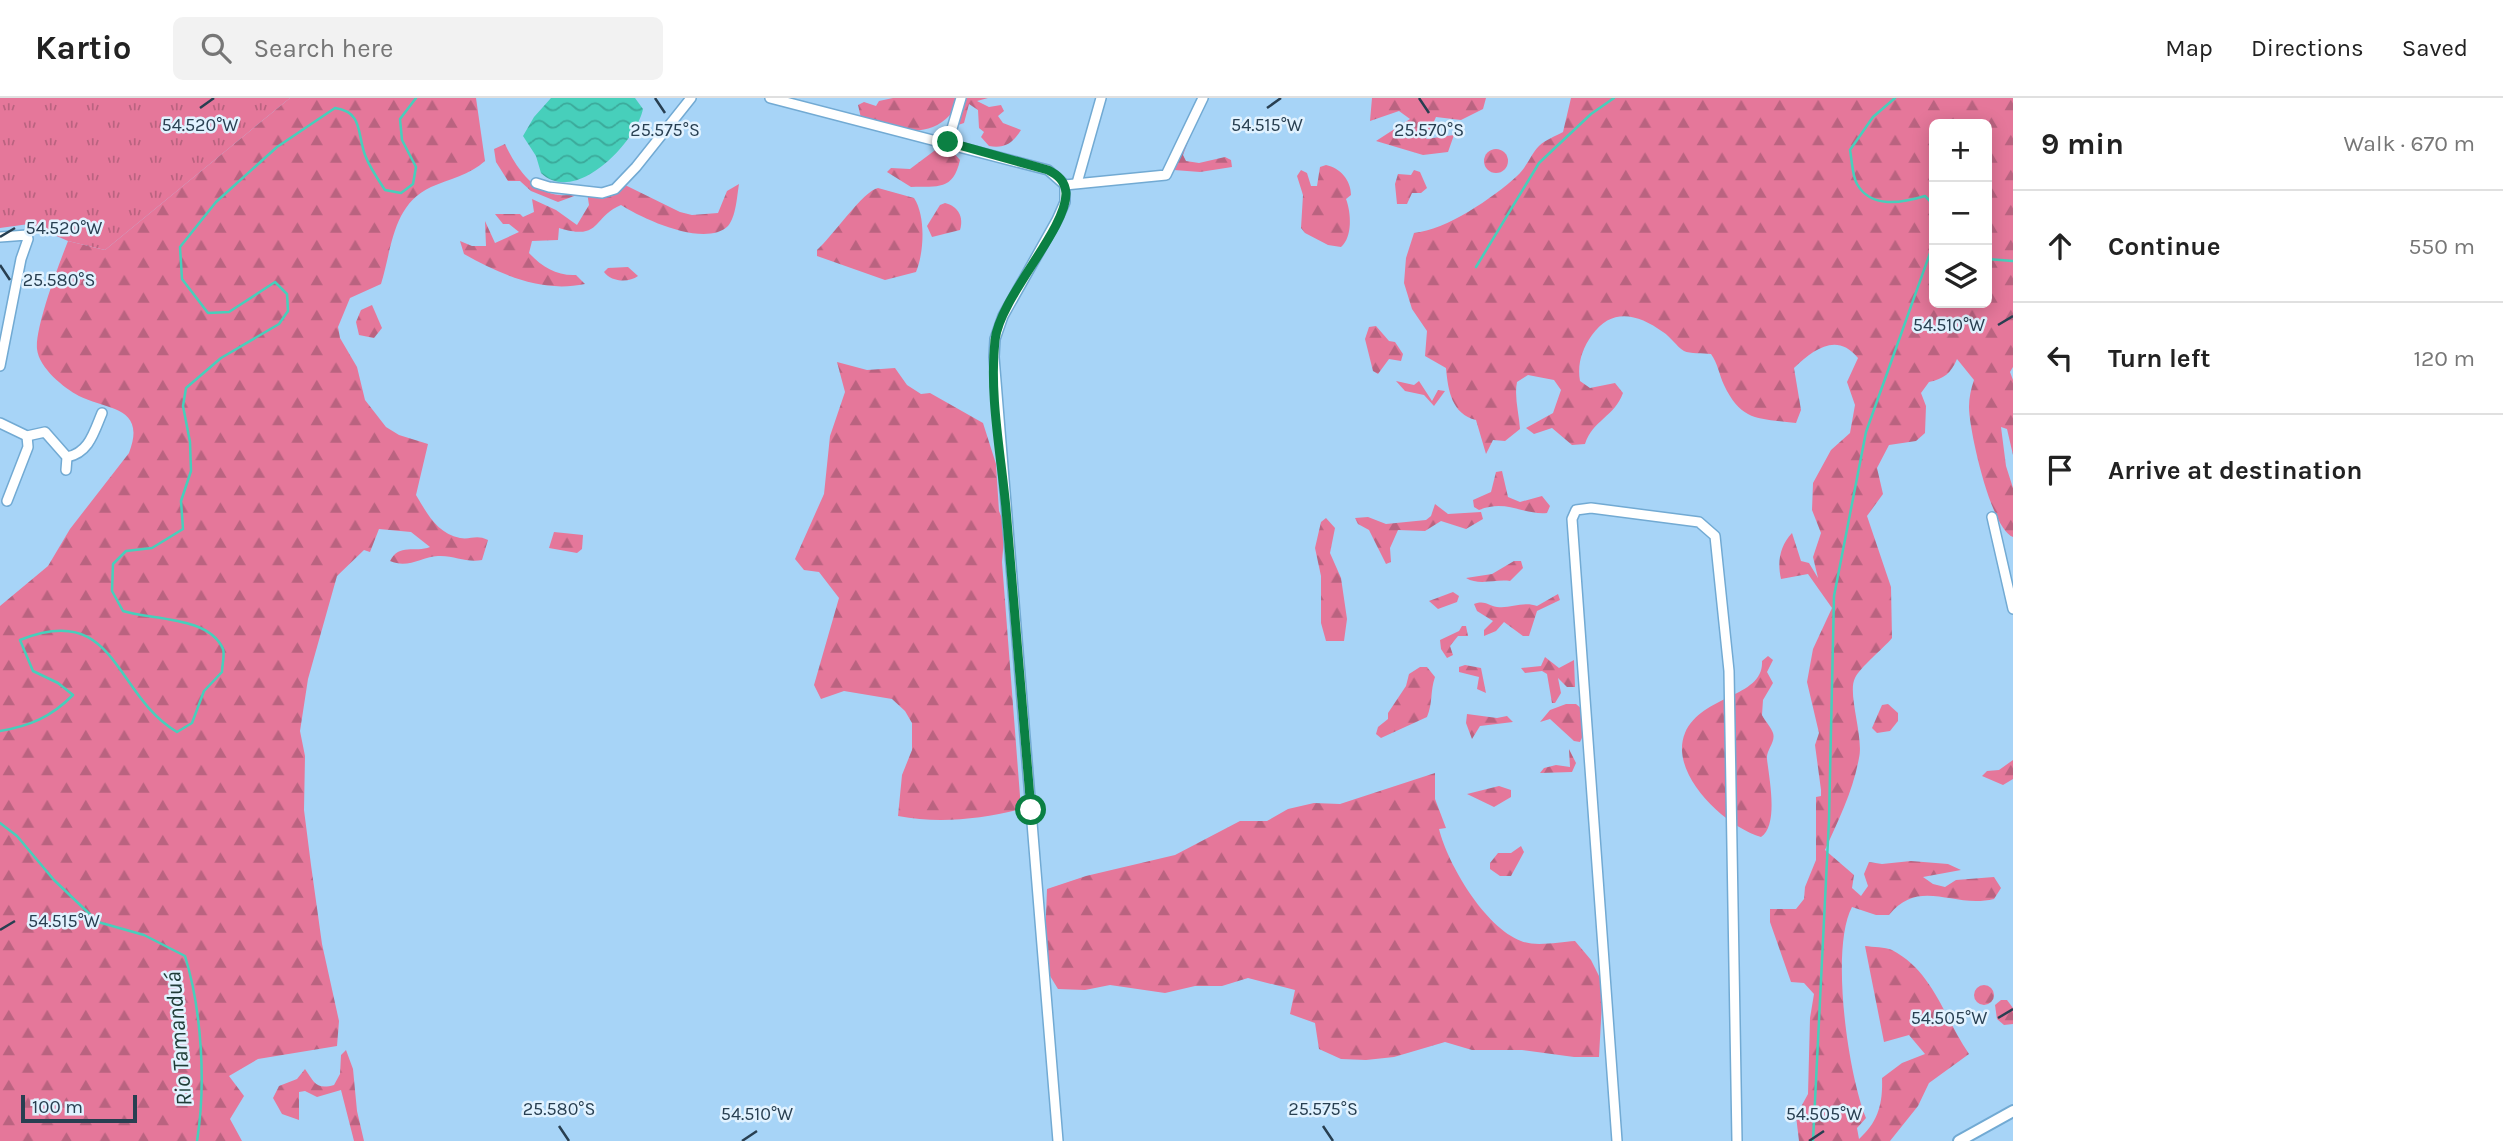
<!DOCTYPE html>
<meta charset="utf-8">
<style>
:root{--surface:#fff;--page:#f2f2f2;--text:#222;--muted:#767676;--line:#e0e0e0}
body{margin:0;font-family:Karla,sans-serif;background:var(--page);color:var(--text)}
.controls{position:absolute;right:21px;top:21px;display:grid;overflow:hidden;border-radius:10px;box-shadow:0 4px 18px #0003}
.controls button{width:63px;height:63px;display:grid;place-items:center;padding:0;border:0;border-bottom:2px solid var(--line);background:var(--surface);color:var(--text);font:35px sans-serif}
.scale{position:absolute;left:21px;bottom:18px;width:116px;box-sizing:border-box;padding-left:7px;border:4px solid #283f51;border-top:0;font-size:19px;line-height:24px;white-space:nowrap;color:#283f51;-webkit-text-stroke:5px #e1f2ff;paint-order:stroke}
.stop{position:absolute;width:21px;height:21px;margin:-16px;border:5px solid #0b8043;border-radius:50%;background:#fff}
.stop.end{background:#0b8043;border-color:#fff;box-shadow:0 2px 7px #0008}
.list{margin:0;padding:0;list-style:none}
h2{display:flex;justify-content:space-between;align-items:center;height:91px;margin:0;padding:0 28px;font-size:30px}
h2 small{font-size:23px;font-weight:400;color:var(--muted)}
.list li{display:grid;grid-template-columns:46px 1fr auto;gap:21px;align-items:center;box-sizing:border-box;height:112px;padding:0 28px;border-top:2px solid var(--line)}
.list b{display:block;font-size:26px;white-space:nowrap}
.list em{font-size:23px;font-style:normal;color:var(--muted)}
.icon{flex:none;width:38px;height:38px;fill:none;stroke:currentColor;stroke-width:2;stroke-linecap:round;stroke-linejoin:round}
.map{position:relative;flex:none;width:2013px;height:1043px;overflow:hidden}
header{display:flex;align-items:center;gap:42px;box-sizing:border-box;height:98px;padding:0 35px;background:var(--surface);border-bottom:2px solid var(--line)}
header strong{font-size:33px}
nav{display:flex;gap:38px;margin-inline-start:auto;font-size:24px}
.search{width:490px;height:63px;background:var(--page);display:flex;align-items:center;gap:18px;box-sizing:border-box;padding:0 24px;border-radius:10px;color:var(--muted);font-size:26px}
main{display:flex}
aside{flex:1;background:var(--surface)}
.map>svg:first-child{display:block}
</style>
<header>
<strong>Kartio</strong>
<div class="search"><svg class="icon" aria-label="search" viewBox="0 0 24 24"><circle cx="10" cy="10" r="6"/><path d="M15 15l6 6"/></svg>Search here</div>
<nav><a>Map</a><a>Directions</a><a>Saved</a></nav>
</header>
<main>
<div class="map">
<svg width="2013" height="1043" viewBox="0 0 2013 1043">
<defs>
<pattern id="grass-tufts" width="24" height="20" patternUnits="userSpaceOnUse" patternTransform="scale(1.75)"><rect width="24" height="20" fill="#e5779a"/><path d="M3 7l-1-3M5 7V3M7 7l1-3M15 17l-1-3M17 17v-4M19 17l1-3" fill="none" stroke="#ba6380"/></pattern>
<pattern id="forest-firs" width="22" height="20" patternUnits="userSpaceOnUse" patternTransform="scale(1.75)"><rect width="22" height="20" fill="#e5779a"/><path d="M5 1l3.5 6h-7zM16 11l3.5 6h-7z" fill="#ba6380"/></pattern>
<pattern id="water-waves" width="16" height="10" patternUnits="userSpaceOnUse" patternTransform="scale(1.75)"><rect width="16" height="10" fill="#47cfbb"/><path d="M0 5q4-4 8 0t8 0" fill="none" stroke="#3ba99a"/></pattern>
</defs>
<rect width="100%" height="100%" fill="#a7d4f7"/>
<!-- grass -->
<path fill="url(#grass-tufts)" d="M0,0H290L105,152L68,143L29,126L0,130Z"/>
<!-- forest -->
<g fill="url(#forest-firs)" fill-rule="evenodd">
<path d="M290,0H476L485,63C470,77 449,81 431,89C392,107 392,151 381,186L350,200L338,229L340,240L357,269L365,302L386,329L399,337L428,346L416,397C428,417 437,435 460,440C471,442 476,436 488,442L482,462C466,465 454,457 438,458C421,459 408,471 390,463C399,445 415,455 430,449L411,434L379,431L370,454L364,452L337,478L308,581L300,633L305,658L304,712L311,767L322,846L339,923L337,948L258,961L229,978L244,998L230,1021L242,1043H0V508L48,468L70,431L129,355C147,308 107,312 79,298C64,290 39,270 37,251C35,229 59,166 68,143L105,152Z"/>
<path d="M893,0H988L977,3L989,9L1001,7L1004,13L998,18L1003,25L1021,32C1013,45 1004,51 989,48L981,39L984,34L979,30L978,12L969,6L964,25L958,27L950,17C924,44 894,29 861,20L858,7L864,4L876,8L879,3Z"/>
<path d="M1372,0H1486L1483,11L1461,22L1436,19L1426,41L1454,37L1448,54L1423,57L1376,43L1410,21L1399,13L1370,23Z"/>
<path d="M1571,0H2013V269L2010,274L2013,282V357L2007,331L2001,329L2006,368L2013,390V439C1991,431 1969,332 1969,309C1969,299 1971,291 1974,282L1957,261C1951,275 1944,281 1929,284L1921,295L1926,308L1925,335L1916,343L1889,347L1877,370L1883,396L1867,418L1891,489L1892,540C1883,551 1860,569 1855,580C1847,595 1864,639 1859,660C1853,693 1839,721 1825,752L1854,777L1852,790L1861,798L1868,788L1864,776L1869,764L1882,766L1911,763L1948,766L1961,772L1923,779L1933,786L1945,789L1956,782L1994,779L2001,790L1994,801C1953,811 1920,779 1889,817H1876L1852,809C1830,850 1848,976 1866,1020L1857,1030L1859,1041C1878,1024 1883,1006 1882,980L1902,965L1925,956L1909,937L1884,944L1865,848C1873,849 1885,849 1892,852C1934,874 1944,920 1969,956L1929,985L1918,1008L1890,1043H1799L1796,1018L1808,996L1810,920L1814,896L1804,885L1791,884L1770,824V811H1796L1804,801L1805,789L1816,762V699L1821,698V692L1815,647L1819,635L1807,584L1813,551L1832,510L1808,476L1781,481C1777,463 1780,448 1792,435L1801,463L1809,465L1818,480L1813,459L1821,435L1812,412L1813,385L1831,352L1850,335L1855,307L1847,284L1858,260C1837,234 1814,251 1794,270L1801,312L1796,325C1760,320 1742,325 1724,287C1719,276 1718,266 1711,256C1703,255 1690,256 1684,253C1676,248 1671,239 1663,234C1638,216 1612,209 1592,237C1582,251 1577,266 1580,283L1590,290L1615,285L1623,295C1615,318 1592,323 1585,346L1572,347L1552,330L1534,336L1526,330L1553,315L1561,292L1554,282L1528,277L1517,284C1514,299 1519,315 1520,331L1505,343L1493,342L1486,356L1476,322C1452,316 1448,293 1446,270L1425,258L1427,233L1412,211L1404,185L1406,160L1414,135C1446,132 1493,100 1517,78C1527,69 1531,56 1539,48C1545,42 1556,38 1563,34ZM1934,26H1987V205H1934Z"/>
<path d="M1191,36L1183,57L1186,63L1199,65L1225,59L1231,62L1232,69L1200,74L1174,72Z"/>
<path d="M505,46C515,68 533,95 560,97C566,98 571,96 577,97L558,104L531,93L520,83H508L496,64L494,51Z"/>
<path d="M938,50L951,52L960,62C953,93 938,88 911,89L887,74L891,70L910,71Z"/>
<circle cx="1496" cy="63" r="12"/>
<path d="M1326,67C1340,70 1351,82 1351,97L1346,101C1351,114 1353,139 1341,149L1328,147L1305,135L1301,130L1303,97L1297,78L1301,72L1307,75L1311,88H1317L1320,69Z"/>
<path d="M1414,72L1420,74L1427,90L1421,95H1412L1407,106H1397L1395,86L1398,76L1411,77Z"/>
<path d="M623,86L680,114L692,117L718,115L727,93L739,86C737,98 736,119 728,128C705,150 643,121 621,107C591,120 602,143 559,130L558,142L532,143L529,155C542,169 557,178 576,177L585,186C541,195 502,177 464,156L460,143L472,148H486L485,123L495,145L519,134L509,126H503L495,116H520L523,119L534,114L532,101L556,112L577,127L589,107L587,94Z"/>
<path d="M878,90L914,100C926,118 924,155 916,174L885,182L817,158V152C831,140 864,92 878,90Z"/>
<path d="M945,105C958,108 964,119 960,132L932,139L927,128L940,107Z"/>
<path d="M628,169L638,178C629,185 611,184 604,174L608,170Z"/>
<path d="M372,207L382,230L374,240L359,237L356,224L361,212Z"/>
<path d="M1376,228L1389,243L1395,244L1403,256L1401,263L1389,261L1378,276L1373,273L1365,241L1369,229Z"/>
<path d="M837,264L867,272L895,270L907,287L921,296L930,295L983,325L996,366L999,413L1005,428L1002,464L1021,711C981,721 940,726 898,718L902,677L912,652V625L905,613L892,601L844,593L821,601L814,587L839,500L819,474L804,472L795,461L824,396L830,338L845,294Z"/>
<path d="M1396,283L1414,287L1419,283L1432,303L1438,292L1445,293L1434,308L1424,297L1405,293Z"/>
<path d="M1502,373L1508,399L1520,404L1542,398L1550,408L1547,415C1522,417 1507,401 1479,412L1474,409L1473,402L1491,394L1496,374Z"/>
<path d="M1435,406L1448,416L1481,414L1483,421L1466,431L1441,423L1425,433L1398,432L1390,450L1391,464L1386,466L1369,432L1358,426L1355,420L1368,419L1386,426L1426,422L1431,418Z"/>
<path d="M1326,420L1335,430L1330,455L1341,480L1347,521L1344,543H1326L1321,525V478L1315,450L1321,424Z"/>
<path d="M554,434L583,437L582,451L577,455L549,450Z"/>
<path d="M1514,463H1521L1523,470L1510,483C1495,481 1479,488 1466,480L1492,476Z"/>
<path d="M1453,494L1459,498L1457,504L1438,511L1429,503Z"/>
<path d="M1558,496L1560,502L1537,513L1529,538H1523L1504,524L1496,533L1484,538V532L1493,523L1477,513L1474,506C1485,502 1487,507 1497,509C1510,511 1523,503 1537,508Z"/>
<path d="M1462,528H1466L1468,538H1458L1450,548L1453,557L1447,560L1441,551L1440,542L1459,533Z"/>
<path d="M1768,558L1773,562L1767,574L1773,585L1763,602L1762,617C1765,623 1771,629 1773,635C1776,644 1766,652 1767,661C1769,680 1779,727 1761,739C1726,729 1668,676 1685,635C1702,596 1764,600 1762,563Z"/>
<path d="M1545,559L1559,570L1574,562L1575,589H1567L1558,580L1561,595L1555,605H1552L1547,576L1542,573L1525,575L1521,570L1541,568Z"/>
<path d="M1465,567L1481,570L1486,595L1477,591L1479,579L1459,574V569Z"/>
<path d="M1420,569H1427L1435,579C1430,593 1433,605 1427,619L1381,640L1376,636L1378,629L1388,621V615L1406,588L1409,576Z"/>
<path d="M1566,606H1576L1582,611L1584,635L1580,644L1574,643L1550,621L1540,624L1550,612Z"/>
<path d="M1888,606L1898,615V623L1890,633L1877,635L1872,630L1882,607Z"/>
<path d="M1467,616L1497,620L1507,618L1513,624L1480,628L1472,641L1466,625Z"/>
<path d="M1569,651L1576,665L1572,674L1540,675L1544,670L1556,667L1570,669Z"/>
<path d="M2013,662V681L2003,687L1982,678L1987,673L1999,672Z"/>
<path d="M1435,675V701L1446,730L1439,731C1448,767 1485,829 1521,843C1535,849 1559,844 1575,843L1591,862L1603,886L1599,959H1574L1522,952H1472L1445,944L1394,959L1366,962L1341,961L1319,951L1315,925L1290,916L1295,892L1248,880L1222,888H1195L1165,895L1110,887L1085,892L1058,891L1044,868L1047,791L1086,778L1175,757L1240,723H1267L1288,711L1314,705L1340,706Z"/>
<path d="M1499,688L1511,692V699L1494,709L1467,696Z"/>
<path d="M1521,748L1524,754L1511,778H1500L1490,771V765L1498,755H1511Z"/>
<circle cx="1984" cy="897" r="10"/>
<path d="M2001,902H2007L2013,910V926L2004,927L1997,921L1995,907Z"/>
<path d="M346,952L353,971L357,1013L364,1043H354L341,992L317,999L305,993L299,994V1022L282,1016L273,1000L279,988L297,981L305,971C314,984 316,992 334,987L340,976L341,957Z"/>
</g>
<!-- water -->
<path fill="url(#water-waves)" d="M551,0H635L643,11C636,44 576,108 541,75L536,58L523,38L534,19Z"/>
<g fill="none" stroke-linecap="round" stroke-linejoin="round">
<!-- stream -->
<g stroke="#47cfbb" stroke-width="2.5">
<path d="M1895,0L1873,19L1850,52C1852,62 1852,77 1857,86C1871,111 1902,105 1925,98L1934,107"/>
<path d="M1987,161L2013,163"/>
<path d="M1476,169L1539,65L1591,16L1614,0"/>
<path d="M0,633C30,628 51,619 73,597L58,585L33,573L20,542C117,503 113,596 177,634L192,625L204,593L222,574C222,567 225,557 223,551C209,518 151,522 123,513L112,493L113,466L126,453L152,450L183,431L181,403L191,373L190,344L183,308L186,290L221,260L279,226L288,213L287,196L275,184L229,214L208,215L182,181L180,149L216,104L277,49L335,10C363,14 357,35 365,57C370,70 377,80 385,92L401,95L413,86L416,69L402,42L400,21L416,0"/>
<path d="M0,725L17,738L54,782L98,824L144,837L185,858C202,913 206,987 197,1043"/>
<path d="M1813,1043L1829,722L1834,498L1866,334L1934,144"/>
</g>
<!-- minor casing -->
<g stroke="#72aad3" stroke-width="12">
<g id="minor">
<path d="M770,0L1048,72L1065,87V104L1057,122L1003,218L995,241L994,259L1058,1043"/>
<path d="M948,44L961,0"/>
<path d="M536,85L549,89L602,95L615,91L636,69L691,0"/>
<path d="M1077,85L1101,0"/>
<path d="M1065,87L1166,77L1203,0"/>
<path d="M0,139L27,137L28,141L21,161L0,268"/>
<path d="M0,325L27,338L45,334L67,359L66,372"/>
<path d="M67,359C89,355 94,334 102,315"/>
<path d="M7,403L28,349L27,338"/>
<path d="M1992,419L2013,511"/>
<path d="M1617,1043L1572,421L1576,412L1591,410L1699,424L1715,438L1729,573L1737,1043"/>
</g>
</g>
<!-- tertiary casing -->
<g stroke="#72aad3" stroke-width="14">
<path id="tertiary" d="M1959,1043L2013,1013"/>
</g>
<!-- minor -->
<use href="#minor" stroke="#fff" stroke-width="9"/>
<!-- tertiary -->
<use href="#tertiary" stroke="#fff" stroke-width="10"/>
</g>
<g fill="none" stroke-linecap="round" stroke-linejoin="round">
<!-- route -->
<path stroke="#0b8043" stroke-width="9" d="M948,44L1048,72C1058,77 1065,83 1066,95C1067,131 1000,199 995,242C989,297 1001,356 1006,411C1015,511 1022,612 1031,712"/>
</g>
<!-- ticks -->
<path fill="none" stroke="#283f51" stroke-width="2.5" d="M655,0L665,15M1419,0L1429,15M200,10L214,0M1267,10L1281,0M0,139L15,130M0,167L10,182M1998,227L2013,218M0,832L15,823M1998,920L2013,911M559,1028L569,1043M1323,1028L1333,1043M742,1043L757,1033M1809,1043L1824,1033"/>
<g text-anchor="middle" stroke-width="5" stroke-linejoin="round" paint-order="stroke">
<!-- water labels -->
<g font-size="23" font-style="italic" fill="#1f3c37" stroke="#e1f2ff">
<text transform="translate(178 941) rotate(-95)" y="8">Rio Tamanduá</text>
</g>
</g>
<g font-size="18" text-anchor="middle" fill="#283f51" stroke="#e1f2ff" stroke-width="5" stroke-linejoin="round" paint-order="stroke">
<text x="200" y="33">54.520°W</text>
<text x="1267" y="33">54.515°W</text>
<text x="1429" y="38">25.570°S</text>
<text x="665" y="38">25.575°S</text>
<text x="64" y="136">54.520°W</text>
<text x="59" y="188">25.580°S</text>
<text x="1949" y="233">54.510°W</text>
<text x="64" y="829">54.515°W</text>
<text x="1949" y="926">54.505°W</text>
<text x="559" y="1017">25.580°S</text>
<text x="1323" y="1017">25.575°S</text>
<text x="757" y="1022">54.510°W</text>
<text x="1824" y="1022">54.505°W</text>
</g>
</svg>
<div class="controls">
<button>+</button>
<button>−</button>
<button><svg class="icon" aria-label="layers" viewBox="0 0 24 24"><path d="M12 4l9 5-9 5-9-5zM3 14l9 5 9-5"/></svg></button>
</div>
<div class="scale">100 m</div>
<div class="stop" style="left:1031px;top:712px"></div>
<div class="stop end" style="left:948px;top:44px"></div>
</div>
<aside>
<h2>9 min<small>Walk · 670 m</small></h2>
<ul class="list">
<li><svg class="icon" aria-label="ahead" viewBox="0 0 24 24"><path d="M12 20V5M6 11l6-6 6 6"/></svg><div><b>Continue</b></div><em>550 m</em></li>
<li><svg class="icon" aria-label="left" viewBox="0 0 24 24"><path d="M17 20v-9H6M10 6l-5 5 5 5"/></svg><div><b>Turn left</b></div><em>120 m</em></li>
<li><svg class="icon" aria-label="arrive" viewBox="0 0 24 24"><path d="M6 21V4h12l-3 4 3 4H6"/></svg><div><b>Arrive at destination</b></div></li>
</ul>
</aside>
</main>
